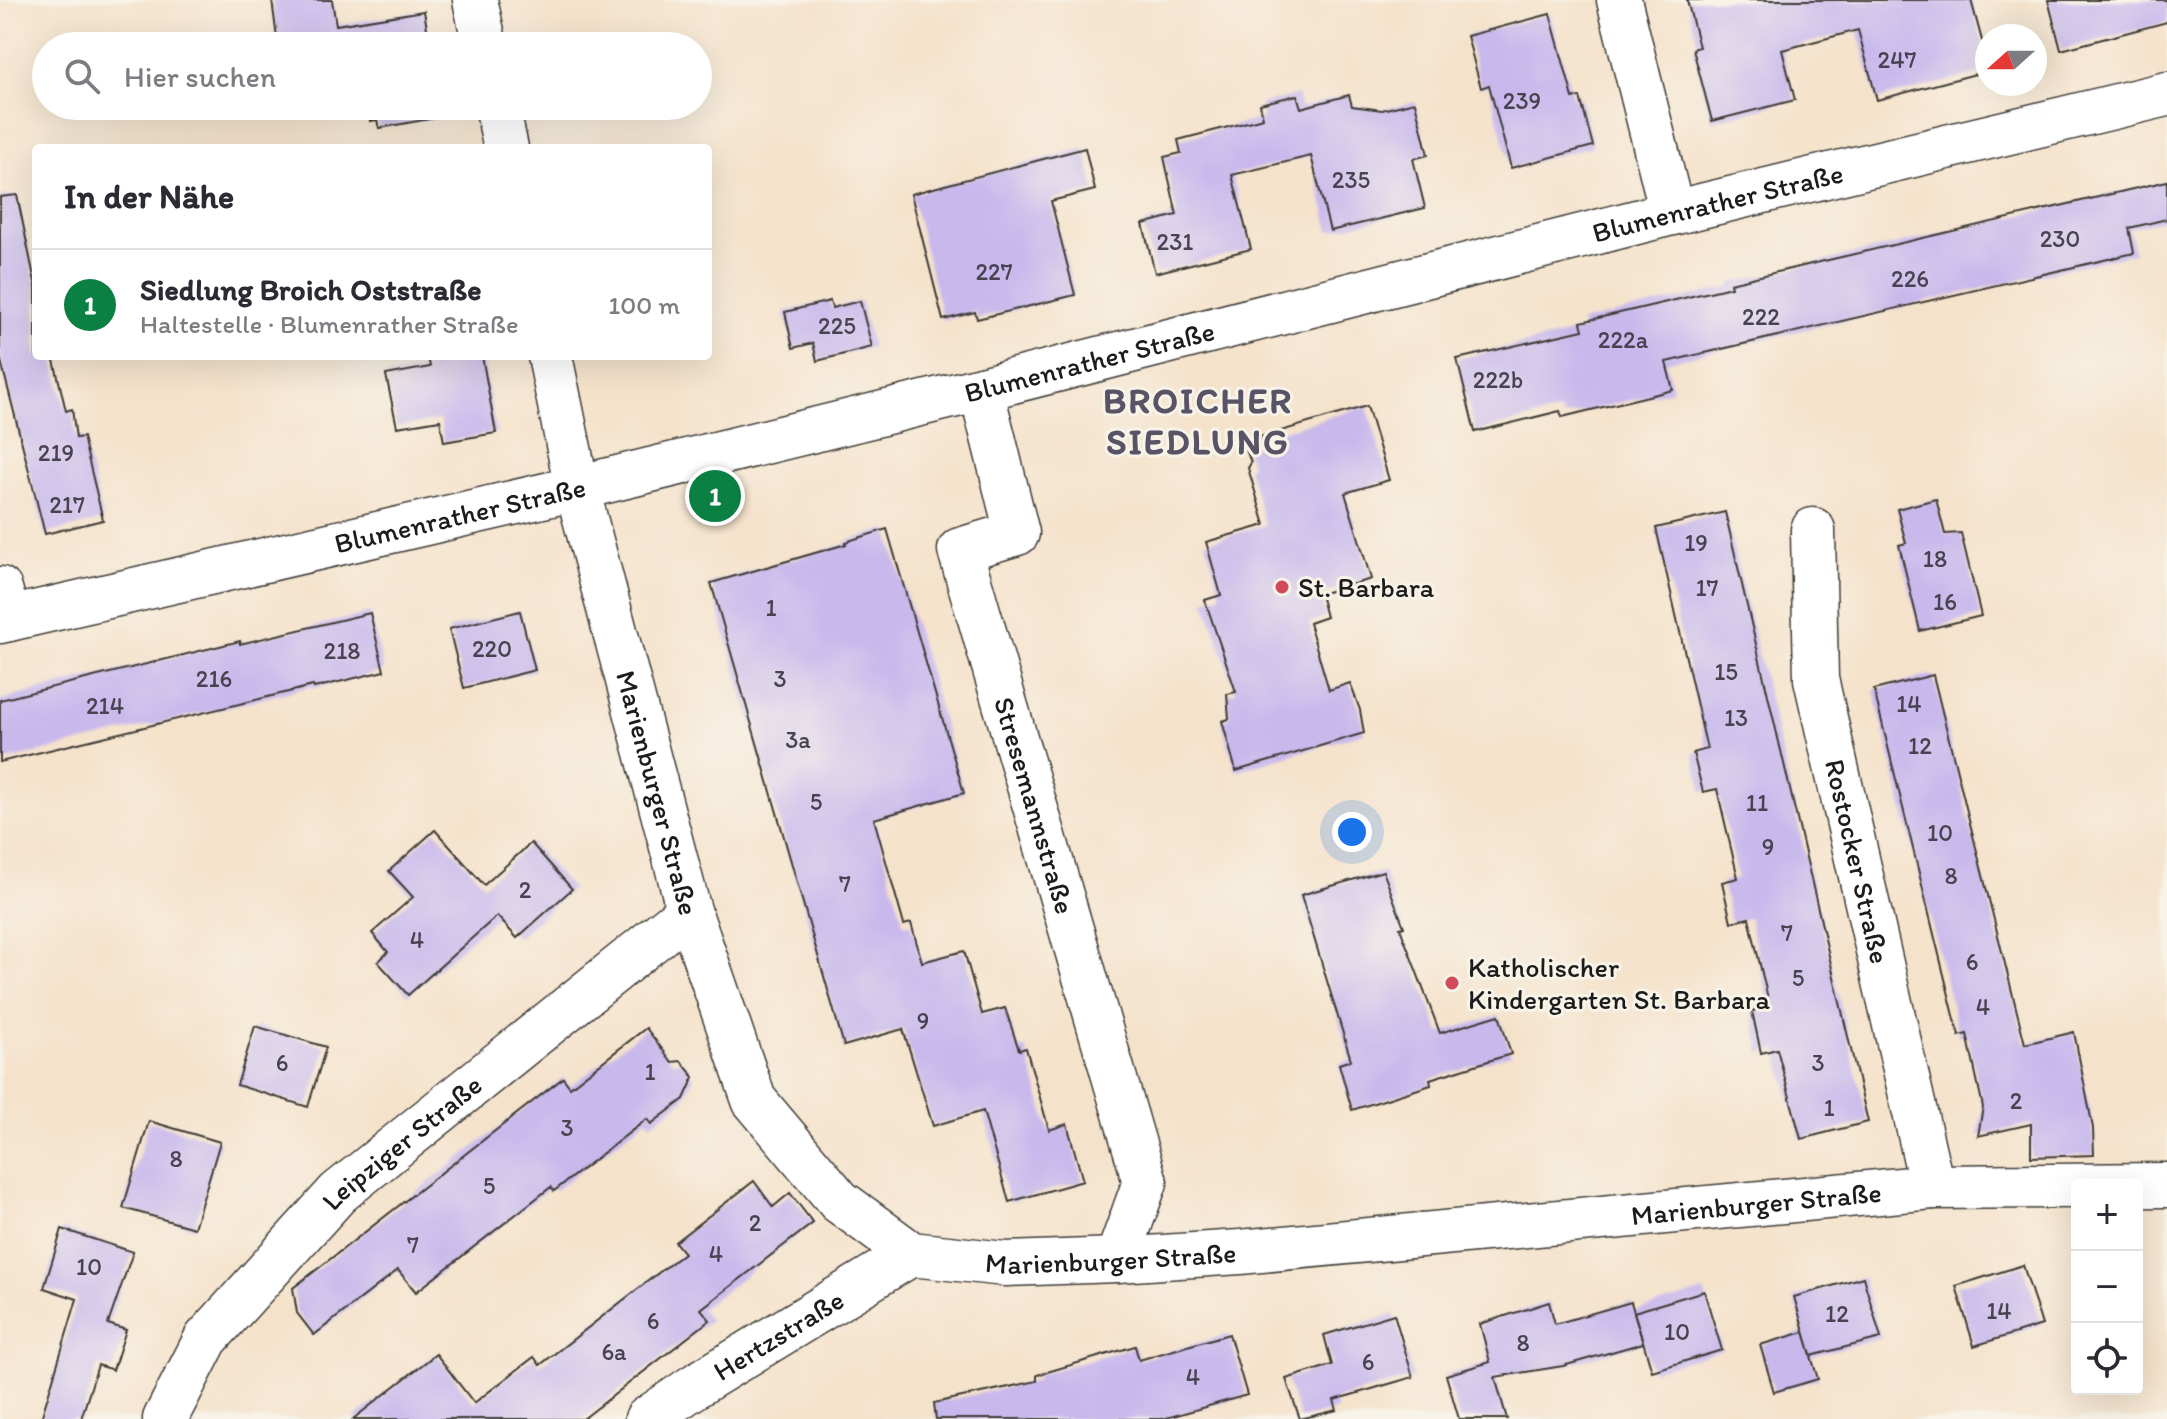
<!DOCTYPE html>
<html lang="de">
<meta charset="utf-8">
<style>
:root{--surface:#fff;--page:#f7f7f7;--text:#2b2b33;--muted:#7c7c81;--line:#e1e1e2;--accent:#0b8043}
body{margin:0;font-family:Itim,sans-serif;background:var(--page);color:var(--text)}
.controls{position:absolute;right:24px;bottom:24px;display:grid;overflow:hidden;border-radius:8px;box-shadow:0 8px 32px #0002}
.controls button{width:72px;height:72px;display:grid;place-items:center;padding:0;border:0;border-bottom:2px solid var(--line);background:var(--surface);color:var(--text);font:40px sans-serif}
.compass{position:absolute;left:1975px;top:24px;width:72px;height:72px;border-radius:50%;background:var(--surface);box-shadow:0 8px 32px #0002;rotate:249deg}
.you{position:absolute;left:1352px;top:832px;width:28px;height:28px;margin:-20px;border:6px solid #fff;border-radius:50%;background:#1a73e8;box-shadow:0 0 0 12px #1a73e833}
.badge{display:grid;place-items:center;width:52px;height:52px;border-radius:50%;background:var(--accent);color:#fff;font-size:26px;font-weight:700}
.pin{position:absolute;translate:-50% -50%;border:4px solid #fff;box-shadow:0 2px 8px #0006}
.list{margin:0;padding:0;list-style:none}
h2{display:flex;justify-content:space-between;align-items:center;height:104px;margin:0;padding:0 32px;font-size:34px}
h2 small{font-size:26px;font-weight:400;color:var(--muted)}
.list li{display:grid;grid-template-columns:52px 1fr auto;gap:24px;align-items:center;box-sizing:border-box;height:112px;padding:0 32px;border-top:2px solid var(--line)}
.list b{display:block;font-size:30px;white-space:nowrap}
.list p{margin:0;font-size:26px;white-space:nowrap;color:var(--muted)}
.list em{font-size:26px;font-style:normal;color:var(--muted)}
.icon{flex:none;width:44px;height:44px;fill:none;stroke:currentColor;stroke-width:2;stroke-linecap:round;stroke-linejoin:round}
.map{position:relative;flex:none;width:2167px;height:1419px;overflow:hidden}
.search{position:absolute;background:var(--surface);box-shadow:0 8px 32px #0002;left:32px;top:32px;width:680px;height:88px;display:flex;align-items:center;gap:20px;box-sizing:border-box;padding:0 28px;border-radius:44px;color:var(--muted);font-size:30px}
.panel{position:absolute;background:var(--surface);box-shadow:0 8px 32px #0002;left:32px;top:144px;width:680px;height:216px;border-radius:8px}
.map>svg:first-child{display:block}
</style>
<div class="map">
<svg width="2167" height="1419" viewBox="0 0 2167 1419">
<rect width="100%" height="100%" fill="#f7f3e8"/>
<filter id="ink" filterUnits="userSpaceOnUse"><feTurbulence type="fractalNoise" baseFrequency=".0125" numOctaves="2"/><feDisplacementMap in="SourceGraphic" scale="16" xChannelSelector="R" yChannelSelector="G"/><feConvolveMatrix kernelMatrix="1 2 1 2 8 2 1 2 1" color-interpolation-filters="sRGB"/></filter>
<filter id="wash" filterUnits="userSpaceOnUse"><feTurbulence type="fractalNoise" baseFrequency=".006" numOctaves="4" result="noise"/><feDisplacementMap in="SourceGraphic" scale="32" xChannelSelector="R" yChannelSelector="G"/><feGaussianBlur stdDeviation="1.8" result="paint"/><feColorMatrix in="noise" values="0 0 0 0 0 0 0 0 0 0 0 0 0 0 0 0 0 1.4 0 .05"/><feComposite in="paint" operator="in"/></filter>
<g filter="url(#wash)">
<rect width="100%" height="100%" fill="#f5e2cb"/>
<g id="blocks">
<!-- building -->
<g fill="#c8b8ec">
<path d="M272,0H332L336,25L424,11L430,46H278Z"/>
<path d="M1687,0H1971L1987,59V71L1877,100L1858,30L1782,50L1795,100L1712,121L1693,49L1699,47Z"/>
<path d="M2048,0H2167V22L2061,50Z"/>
<path d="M1550,14L1573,98L1580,97L1593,146L1511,168L1489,85L1481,88L1467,36Z"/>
<path d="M1297,95L1301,108L1349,95L1352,106L1382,110L1415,102L1428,155L1413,159L1425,208L1330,231L1311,156L1232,175L1251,249L1155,273L1143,224L1177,215L1164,157L1181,153L1178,140L1263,118L1260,104Z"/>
<path d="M341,106H440L441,117L379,128L377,120L370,121L368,109L342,113Z"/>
<path d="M1085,148L1095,190L1051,201L1075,295L977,319L975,312L943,320L911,194Z"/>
<path d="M2167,181V219L2129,228L2134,253L1666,362L1673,390L1562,417L1560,411L1475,432L1457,359L1583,330L1581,322L1731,287L1730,283Z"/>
<path d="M17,195L36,287V356H53L66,411L72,409L76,438L83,437L103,520L45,534L0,357V197Z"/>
<path d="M830,301L832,308L860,301L872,347L817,361L813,343L793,348L785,312Z"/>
<path d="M428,356H482L496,433L444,442L440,420L397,427L386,375L430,367Z"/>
<path d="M1367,406L1389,480L1345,493L1371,579L1320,594L1326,617L1309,623L1329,690L1350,683L1360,710L1364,733L1236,771L1222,721L1229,719L1227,694L1236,692L1205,600L1221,595L1206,542L1265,525L1248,468L1251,463L1246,449L1262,445L1260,437Z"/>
<path d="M1936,499L1945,534L1961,533L1981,616L1920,631L1899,545L1906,543L1897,509Z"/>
<path d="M1725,512L1868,1122L1801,1139L1777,1049L1761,1053L1752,1011L1770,1007L1749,918L1731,922L1722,882L1738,878L1717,789L1703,792L1693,753L1707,749L1656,528Z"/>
<path d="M887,529L964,793L874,819L904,925L911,923L922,962L964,951L982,1014L1005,1008L1019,1050L1026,1048L1049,1130L1067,1124L1083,1181L1009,1202L983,1111L933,1126L903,1029L844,1046L711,583L846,544L845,542Z"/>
<path d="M520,611L535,670L464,688L449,629Z"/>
<path d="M370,613L384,671L314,688L313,686L0,762V700L240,641V644Z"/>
<path d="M1933,675L2025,1044L2074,1032L2093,1128L2094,1155L2031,1157V1124L1978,1136L1983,1107L1967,1034L1959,1036L1874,690Z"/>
<path d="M435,830L484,885L531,843L572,889L517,938L497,916L408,995L378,962L388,952L372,933L413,897L389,871Z"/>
<path d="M1383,871L1404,927L1400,928L1440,1033L1499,1015L1511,1054L1430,1079L1431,1085L1352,1110L1339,1064L1351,1060L1301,895Z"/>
<path d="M255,1026L326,1047L308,1107L237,1085Z"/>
<path d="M646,1028L672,1062L681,1061L694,1077L684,1099L651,1124L647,1119L554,1191L551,1187L416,1292L398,1270L314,1335L297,1313L293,1288L563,1078L570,1087Z"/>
<path d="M149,1121L220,1142L194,1228L123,1208Z"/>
<path d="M754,1181L773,1207L790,1193L813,1223L701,1309L710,1320L583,1419H353L436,1354L474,1403L534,1357L540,1365L684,1253L675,1242Z"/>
<path d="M62,1229L133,1252L108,1324L126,1330L113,1370L98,1365L81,1419H41L77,1299L44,1288Z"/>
<path d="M2023,1265L2042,1325L1974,1346L1956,1286Z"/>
<path d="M1863,1277L1881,1338L1811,1356L1818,1379L1774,1392L1760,1345L1804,1332L1811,1355L1794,1297Z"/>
<path d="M1704,1291L1722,1350L1652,1371L1634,1312Z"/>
<path d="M1549,1302L1555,1324L1631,1302L1643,1343L1563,1366L1495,1377L1507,1419H1459L1446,1375L1490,1362L1480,1324Z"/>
<path d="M1394,1314L1413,1377L1334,1400L1337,1410L1300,1419L1286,1379L1332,1365L1324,1335Z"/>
<path d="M1229,1334L1247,1395L1163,1419H936L934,1403L1037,1381V1375L1135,1346L1139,1360Z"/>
</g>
</g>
</g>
<g filter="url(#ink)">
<use href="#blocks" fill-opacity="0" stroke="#3d3a36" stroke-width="2"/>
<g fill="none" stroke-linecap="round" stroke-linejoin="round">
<!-- street casing -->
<g stroke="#3d3a36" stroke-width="47">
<g id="street">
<path d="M475,0L485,46"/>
<path d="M1619,0L1672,213"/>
<path d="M497,106L506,148"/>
<path id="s1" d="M550,356L577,488L689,911L754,1100L839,1201L911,1254L1005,1264L1117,1260L1240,1252L1932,1187L2167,1185"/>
<path id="s2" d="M981,389L1017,533L960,550L1145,1182L1117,1260"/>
<path id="s3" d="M1813,530L1816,679L1932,1187"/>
<path d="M0,589L9,619"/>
<path id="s4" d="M165,1419L206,1339L338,1193L689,911"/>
<path id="s5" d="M647,1419L695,1386L911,1254"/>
</g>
</g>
<!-- secondary casing -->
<g stroke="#3d3a36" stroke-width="47">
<g id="secondary">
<path id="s6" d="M0,621L577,488L981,389L1672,213L2167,94"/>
</g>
</g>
<!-- street -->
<use href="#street" stroke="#fff" stroke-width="44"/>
<!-- secondary -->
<use href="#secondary" stroke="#fff" stroke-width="44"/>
</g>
</g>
<!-- markers -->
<g fill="#d1495b" stroke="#f7f3e8" stroke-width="3">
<circle cx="1282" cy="587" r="8"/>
<circle cx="1452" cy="983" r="8"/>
</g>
<g text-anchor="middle" stroke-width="6" stroke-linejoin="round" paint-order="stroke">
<!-- number labels -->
<g font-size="24" fill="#474350">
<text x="1897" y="68">247</text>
<text x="1522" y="109">239</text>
<text x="1351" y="188">235</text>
<text x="2060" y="247">230</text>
<text x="1175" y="250">231</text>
<text x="994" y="280">227</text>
<text x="1910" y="287">226</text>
<text x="1761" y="325">222</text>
<text x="837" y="334">225</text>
<text x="1623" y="348">222a</text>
<text x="1498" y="388">222b</text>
<text x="56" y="461">219</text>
<text x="67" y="513">217</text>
<text x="1696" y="551">19</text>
<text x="1935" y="567">18</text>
<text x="1707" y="596">17</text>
<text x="1945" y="610">16</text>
<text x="771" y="616">1</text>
<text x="492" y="657">220</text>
<text x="342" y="659">218</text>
<text x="1726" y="680">15</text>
<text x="214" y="687">216</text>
<text x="780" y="687">3</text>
<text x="1909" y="712">14</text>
<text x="105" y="714">214</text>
<text x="1736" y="726">13</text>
<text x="798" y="748">3a</text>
<text x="1920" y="754">12</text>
<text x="816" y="810">5</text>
<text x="1757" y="811">11</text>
<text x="1940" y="841">10</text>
<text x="1768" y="855">9</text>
<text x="1951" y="884">8</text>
<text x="845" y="892">7</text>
<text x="525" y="898">2</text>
<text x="1787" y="941">7</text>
<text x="417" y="948">4</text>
<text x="1972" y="970">6</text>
<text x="1798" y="986">5</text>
<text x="1983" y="1015">4</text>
<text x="923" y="1029">9</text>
<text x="282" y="1071">6</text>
<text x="1818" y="1071">3</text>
<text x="650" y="1080">1</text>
<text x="2016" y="1109">2</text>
<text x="1829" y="1116">1</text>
<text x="567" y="1136">3</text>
<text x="176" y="1167">8</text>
<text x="489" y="1194">5</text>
<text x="755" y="1231">2</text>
<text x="413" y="1253">7</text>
<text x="716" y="1262">4</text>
<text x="89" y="1275">10</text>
<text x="1999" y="1319">14</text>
<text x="1837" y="1322">12</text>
<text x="653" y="1329">6</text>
<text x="1677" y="1340">10</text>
<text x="1523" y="1351">8</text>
<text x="614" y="1360">6a</text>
<text x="1368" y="1370">6</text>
<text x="1193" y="1385">4</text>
</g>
<!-- street labels -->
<g font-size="28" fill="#1c1c1c" stroke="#f7f3e8">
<text dy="10" stroke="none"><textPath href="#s6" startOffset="1768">Blumenrather Straße</textPath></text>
<text dy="10" stroke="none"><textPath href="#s6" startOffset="1120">Blumenrather Straße</textPath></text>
<text dy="10" stroke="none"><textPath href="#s6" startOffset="472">Blumenrather Straße</textPath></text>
<text dy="10" stroke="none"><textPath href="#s1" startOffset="450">Marienburger Straße</textPath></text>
<text dy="10" stroke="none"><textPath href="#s2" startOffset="474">Stresemannstraße</textPath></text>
<text dy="10" stroke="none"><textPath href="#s3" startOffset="336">Rostocker Straße</textPath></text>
<text dy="10" stroke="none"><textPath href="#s4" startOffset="368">Leipziger Straße</textPath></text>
<text dy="10" stroke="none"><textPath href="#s1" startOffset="1842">Marienburger Straße</textPath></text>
<text dy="10" stroke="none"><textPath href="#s1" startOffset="1194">Marienburger Straße</textPath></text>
<text dy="10" stroke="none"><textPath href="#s5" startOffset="156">Hertzstraße</textPath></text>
</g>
<!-- poi labels -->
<g font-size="28" fill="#1c1c1c" stroke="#f7f3e8" text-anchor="start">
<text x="1298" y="597">St. Barbara</text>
<text x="1468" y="977">Katholischer<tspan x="1468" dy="32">Kindergarten St. Barbara</tspan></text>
</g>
<!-- district labels -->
<g font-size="36" font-weight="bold" letter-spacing="2" fill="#585365" stroke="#f7f3e8">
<text x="1198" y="413">BROICHER<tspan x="1198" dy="41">SIEDLUNG</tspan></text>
</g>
</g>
</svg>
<div class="controls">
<button>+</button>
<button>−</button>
<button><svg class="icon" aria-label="locate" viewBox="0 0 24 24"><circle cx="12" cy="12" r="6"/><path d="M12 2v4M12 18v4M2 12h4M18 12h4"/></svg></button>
</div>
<svg class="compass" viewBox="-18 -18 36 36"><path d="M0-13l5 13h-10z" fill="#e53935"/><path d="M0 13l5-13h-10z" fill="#7c7c81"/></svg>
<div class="you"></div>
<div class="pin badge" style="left:715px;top:496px">1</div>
<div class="search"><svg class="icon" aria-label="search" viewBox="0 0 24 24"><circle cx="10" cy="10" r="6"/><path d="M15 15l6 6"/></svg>Hier suchen</div>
<section class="panel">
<h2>In der Nähe<small></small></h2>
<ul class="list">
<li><span class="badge">1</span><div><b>Siedlung Broich Oststraße</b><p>Haltestelle · Blumenrather Straße</p></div><em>100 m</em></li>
</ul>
</section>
</div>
